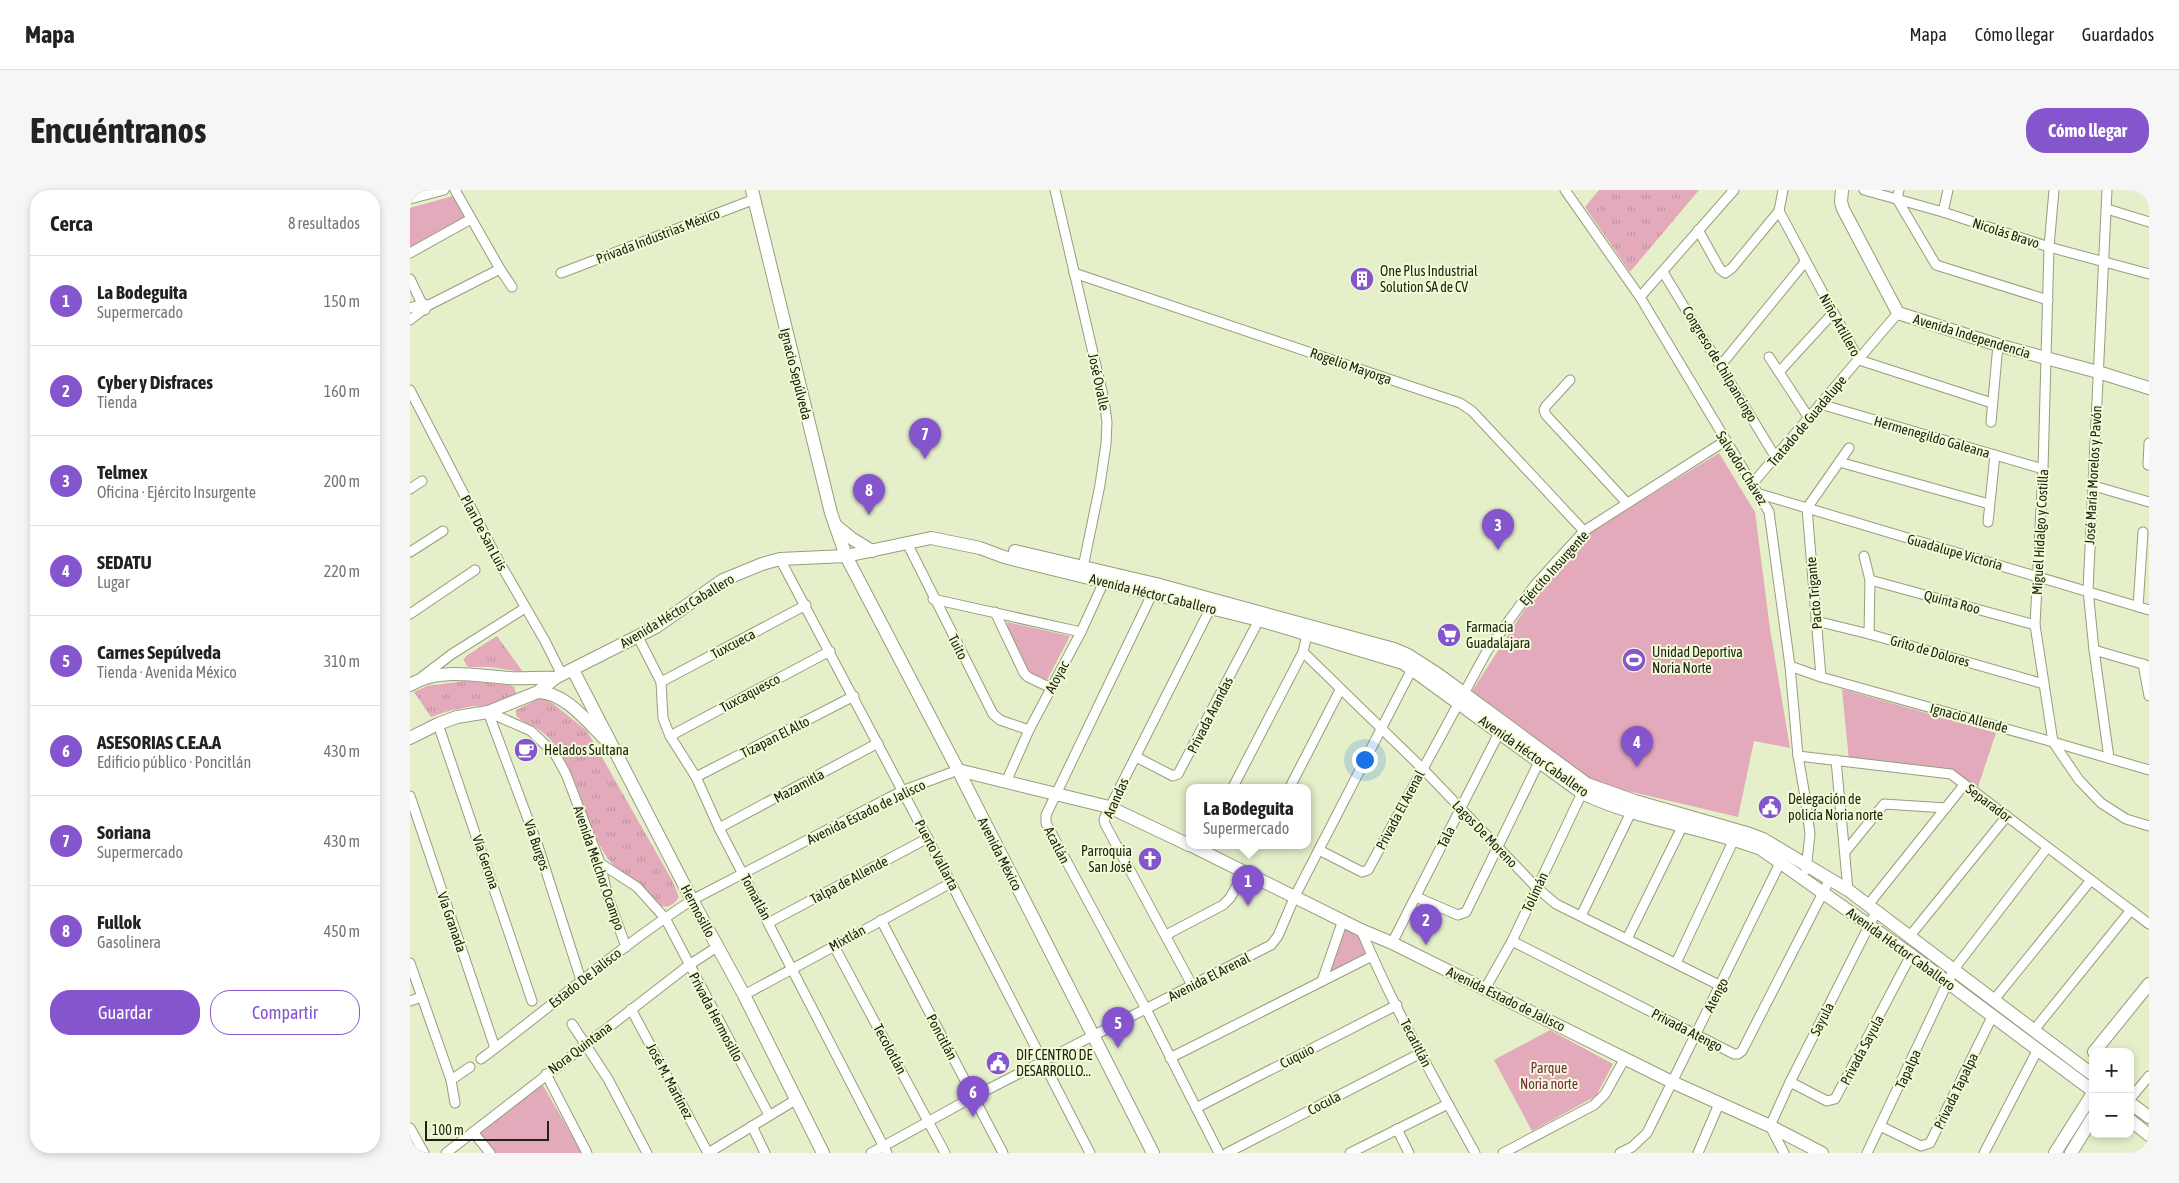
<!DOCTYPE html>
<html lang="es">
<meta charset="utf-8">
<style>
:root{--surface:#fff;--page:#f6f6f6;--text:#222;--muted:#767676;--line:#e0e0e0;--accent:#8555cd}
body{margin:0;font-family:"Asap Condensed",sans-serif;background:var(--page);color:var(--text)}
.controls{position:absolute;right:15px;bottom:15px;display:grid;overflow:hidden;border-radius:10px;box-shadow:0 2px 8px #0003}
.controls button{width:45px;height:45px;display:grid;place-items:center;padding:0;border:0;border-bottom:1px solid var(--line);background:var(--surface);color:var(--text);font:25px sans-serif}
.scale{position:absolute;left:15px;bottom:12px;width:124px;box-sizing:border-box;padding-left:5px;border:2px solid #202316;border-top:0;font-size:14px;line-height:18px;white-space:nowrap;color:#202316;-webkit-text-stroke:4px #f2fcd6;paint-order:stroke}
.you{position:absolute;left:954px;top:569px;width:18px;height:18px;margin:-12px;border:4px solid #fff;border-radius:50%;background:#1a73e8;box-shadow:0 0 0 8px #1a73e833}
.badge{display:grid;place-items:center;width:32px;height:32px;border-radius:50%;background:var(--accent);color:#fff;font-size:16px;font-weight:700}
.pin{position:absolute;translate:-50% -41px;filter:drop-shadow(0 1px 2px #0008)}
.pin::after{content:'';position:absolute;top:26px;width:18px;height:15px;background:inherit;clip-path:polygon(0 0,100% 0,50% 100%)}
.popup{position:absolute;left:776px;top:594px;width:125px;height:65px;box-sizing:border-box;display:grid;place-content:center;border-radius:10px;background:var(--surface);filter:drop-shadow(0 1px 4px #0005);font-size:16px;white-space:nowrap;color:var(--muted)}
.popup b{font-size:19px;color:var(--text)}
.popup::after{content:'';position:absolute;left:50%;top:100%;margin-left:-10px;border:10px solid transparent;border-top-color:var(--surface)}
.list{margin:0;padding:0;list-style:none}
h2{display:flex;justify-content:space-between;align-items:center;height:65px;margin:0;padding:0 20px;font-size:21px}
h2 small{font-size:16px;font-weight:400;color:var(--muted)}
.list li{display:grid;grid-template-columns:32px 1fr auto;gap:15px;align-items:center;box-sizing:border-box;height:90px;padding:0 20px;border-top:1px solid var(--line)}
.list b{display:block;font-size:19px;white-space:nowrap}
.list p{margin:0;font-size:16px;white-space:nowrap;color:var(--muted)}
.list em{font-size:16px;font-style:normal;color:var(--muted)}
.actions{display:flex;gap:10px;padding:15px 20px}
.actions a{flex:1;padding:11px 0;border:1px solid var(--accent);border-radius:20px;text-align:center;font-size:18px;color:var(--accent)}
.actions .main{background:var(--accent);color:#fff}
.map{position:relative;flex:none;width:1739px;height:963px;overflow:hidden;border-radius:20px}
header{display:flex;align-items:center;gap:30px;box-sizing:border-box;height:70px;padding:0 25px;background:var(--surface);border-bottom:1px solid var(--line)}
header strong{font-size:24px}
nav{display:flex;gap:28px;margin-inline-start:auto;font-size:18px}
.intro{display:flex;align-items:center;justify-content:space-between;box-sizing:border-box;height:120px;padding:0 30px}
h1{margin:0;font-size:35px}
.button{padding:12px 22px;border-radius:20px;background:var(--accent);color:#fff;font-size:18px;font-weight:700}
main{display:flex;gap:30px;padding:0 30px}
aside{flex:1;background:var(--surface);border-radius:20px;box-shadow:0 2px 8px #0003}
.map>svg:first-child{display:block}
</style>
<header>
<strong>Mapa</strong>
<nav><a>Mapa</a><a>Cómo llegar</a><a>Guardados</a></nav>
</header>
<div class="intro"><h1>Encuéntranos</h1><a class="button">Cómo llegar</a></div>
<main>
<aside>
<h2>Cerca<small>8 resultados</small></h2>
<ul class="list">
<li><span class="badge">1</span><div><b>La Bodeguita</b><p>Supermercado</p></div><em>150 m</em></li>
<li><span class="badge">2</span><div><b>Cyber y Disfraces</b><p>Tienda</p></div><em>160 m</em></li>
<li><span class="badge">3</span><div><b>Telmex</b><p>Oficina · Ejército Insurgente</p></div><em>200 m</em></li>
<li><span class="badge">4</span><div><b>SEDATU</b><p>Lugar</p></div><em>220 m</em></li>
<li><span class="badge">5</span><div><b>Carnes Sepúlveda</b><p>Tienda · Avenida México</p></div><em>310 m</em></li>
<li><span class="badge">6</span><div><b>ASESORIAS C.E.A.A</b><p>Edificio público · Poncitlán</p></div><em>430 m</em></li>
<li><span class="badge">7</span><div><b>Soriana</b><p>Supermercado</p></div><em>430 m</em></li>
<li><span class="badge">8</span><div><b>Fullok</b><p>Gasolinera</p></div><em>450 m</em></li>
</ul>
<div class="actions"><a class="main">Guardar</a><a>Compartir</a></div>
</aside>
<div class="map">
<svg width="1739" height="963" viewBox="0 0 1739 963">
<defs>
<pattern id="grass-tufts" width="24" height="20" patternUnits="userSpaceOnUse" patternTransform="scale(1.25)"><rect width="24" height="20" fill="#e3aabb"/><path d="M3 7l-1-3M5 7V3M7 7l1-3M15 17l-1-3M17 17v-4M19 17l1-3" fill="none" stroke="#c292a0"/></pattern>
</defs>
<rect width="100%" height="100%" fill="#e5efc9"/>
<!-- grass -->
<g fill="url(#grass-tufts)">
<path d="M1189,0H1289L1220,82L1175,17Z"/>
<path d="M87,446L113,482L80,477H59L56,475L54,470L56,466Z"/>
<path d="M55,491L100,495L104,497L106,503C93,518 69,514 52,518C41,520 31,523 21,527L4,502L17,496Z"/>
<path d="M131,508H136L177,541L263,692L269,707C257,725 247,714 235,703C221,691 204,679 194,663C175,631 170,592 149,561C144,553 136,544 128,539C121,534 111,532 106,525V520Z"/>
</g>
<!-- park -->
<g fill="#e3aabb">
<path d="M43,6L55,27L0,57V18Z"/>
<path d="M1309,263L1345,322L1360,439L1380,558L1344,551L1328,627L1184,593L1062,501L1128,399L1172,347Z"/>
<path d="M597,432L660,446L637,490L617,481L599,442Z"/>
<path d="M1432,499L1586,543L1567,600L1542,581L1439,571Z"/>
<path d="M935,738L950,746L957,764L919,783Z"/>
<path d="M1140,840L1203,874L1186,906L1122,941L1084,870Z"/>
<path d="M131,892L172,963H84L67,944Z"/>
</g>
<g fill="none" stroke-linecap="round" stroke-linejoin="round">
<!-- street casing -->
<g stroke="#969e7c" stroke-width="11">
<g id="street">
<path d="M45,0L90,79L102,97"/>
<path d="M645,0L694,210L697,232L696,254L690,295L672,382"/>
<path d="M1155,0L1230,107L1359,322L1380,476L1388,566L1395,606L1400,644L1396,680"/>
<path d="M1373,0L1369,21L1449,170L1582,213"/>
<path d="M1454,0L1533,22L1639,57L1739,84"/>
<path d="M1489,0L1487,9L1526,75L1638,110"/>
<path d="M1644,0L1639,57L1633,279L1625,435L1643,552L1669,590L1691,613L1716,629L1739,636"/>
<path d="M1697,0L1678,400L1684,460L1699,568"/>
<path d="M0,9L34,0"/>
<path d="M1697,19L1739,32"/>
<path d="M1533,22L1538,0"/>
<path d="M1288,40L1310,79L1315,83L1322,78L1369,21"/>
<path d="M0,63L61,29"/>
<path d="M1253,82L1366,268"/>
<path d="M151,83L345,9"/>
<path d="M664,83L1050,213L1062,221L1174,341"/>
<path d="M0,89L15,120"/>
<path d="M1230,107L1324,0"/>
<path d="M0,118L12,114L17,115"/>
<path d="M0,130L19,115L90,79"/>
<path d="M1359,167L1399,228"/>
<path d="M1311,175L1395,72"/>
<path d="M1369,182L1423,123"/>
<path d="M1160,190L1136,216L1134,220L1136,225L1217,313"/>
<path d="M0,200L87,368L135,451L152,485"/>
<path d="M1410,214L1633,279"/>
<path d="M1581,232L1588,155"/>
<path d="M1429,272L1579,314"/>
<path d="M1738,275L1739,253"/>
<path d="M1343,293L1488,123"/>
<path d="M1684,296L1739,312"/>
<path d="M0,299L12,291"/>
<path d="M1350,304L1739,420"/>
<path d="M1578,332L1585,265"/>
<path d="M497,353L583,524L590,530L619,540"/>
<path d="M0,362L33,341"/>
<path d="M1454,366L1460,390L1459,444"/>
<path d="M370,369L541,693L680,963"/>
<path d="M1460,390L1625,435"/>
<path d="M744,400L636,625V633L736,819L809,963"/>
<path d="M523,409L671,442"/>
<path d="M1728,417L1733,342"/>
<path d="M585,422L614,483L618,487L641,498"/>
<path d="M0,424L65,380"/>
<path d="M1406,431L1459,444L1634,494"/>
<path d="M228,447L251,492L253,528L260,546L286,587L309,638L477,963"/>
<path d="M1684,460L1739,476"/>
<path d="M893,462L1012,578L1127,698L1146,714L1311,796"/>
<path d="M1733,474L1739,506"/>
<path d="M1380,476L1411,487L1643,552L1739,580"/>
<path d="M13,486L42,464L115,418"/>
<path d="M1411,487L1397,318L1439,258"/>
<path d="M251,492L396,415"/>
<path d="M78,522L121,541L145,564L156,584L190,673L198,707L216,757"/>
<path d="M78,522L128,656L171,790"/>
<path d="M28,534L122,811"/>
<path d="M260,546L420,461"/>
<path d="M1388,566L1541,584L1739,734"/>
<path d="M726,567L763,586L768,584L849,430L850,424"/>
<path d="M1426,570L1438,700"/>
<path d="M286,587L444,506"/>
<path d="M596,592L619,540L671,442L696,387"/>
<path d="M823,597L893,462L898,440"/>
<path d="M880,597L930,500"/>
<path d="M0,606L85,858"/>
<path d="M309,638L468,553"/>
<path d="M909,660L952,682L958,680L1077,461L1124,396L1174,341L1315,251"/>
<path d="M1435,662L1474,614L1536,618"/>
<path d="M190,673L227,697L255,728L359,925"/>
<path d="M1006,707L1048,725L1056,722L1129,572L1133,568"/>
<path d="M1458,715L1554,595"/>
<path d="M1171,726L1223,618"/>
<path d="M471,730L593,963"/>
<path d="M360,732L518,648"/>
<path d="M951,740C983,817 1025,890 1065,963"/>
<path d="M756,745L813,715L820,708L834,683"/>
<path d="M1499,747L1597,626"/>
<path d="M1217,749L1273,635"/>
<path d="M1102,751L1324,864H1328L1332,861L1420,689"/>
<path d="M982,753L1090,541"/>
<path d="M424,756L535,963"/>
<path d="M0,773L41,890L45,913"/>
<path d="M1266,773L1326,645"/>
<path d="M912,791L933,730"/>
<path d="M782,795L695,634L694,629L800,419"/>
<path d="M1075,799L1102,751L1172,603"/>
<path d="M334,805L541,693"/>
<path d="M0,811L11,807"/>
<path d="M1583,811L1681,690"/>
<path d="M221,819L298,963"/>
<path d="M162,834L198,889L237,963"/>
<path d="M1624,840L1721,720"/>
<path d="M760,868L962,766"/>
<path d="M71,869C142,816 208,758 282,710L492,601L548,580"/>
<path d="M136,884L177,963"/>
<path d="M41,890L60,877"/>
<path d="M1380,892L1417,911L1425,909L1501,765"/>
<path d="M1720,909L1739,886"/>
<path d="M786,918L987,815"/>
<path d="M342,936L355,963"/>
<path d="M1470,936L1511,956L1520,953L1582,827"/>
<path d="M0,938L14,963"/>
<path d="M987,939L999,963"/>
<path d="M63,942L80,963"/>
<path d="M36,963L279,775L307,757"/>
<path d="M298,963L387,909"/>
<path d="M461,963L563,907L861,755L868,746L885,706L1002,479"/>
<path d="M817,963L1011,863"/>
<path d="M940,963L1038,914"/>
<path d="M1093,963L1184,915L1195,904L1215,868"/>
<path d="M1210,963L1222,957L1237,943L1372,669"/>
<path d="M1288,963L1309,914"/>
<path d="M1374,963L1360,936L1380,892L1466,722"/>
<path d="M1457,963L1544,779L1637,658"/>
<path d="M1574,963L1628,859"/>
</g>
</g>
<!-- secondary casing -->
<g stroke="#969e7c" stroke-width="14">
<g id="secondary">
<path d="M342,0L421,323L436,366L548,580L743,963"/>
<path d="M1432,0L1431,12L1433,19L1488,123L1588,155L1688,182L1739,198"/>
<path d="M425,335L441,348L462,361"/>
<path d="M605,361L746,394L984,459L998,465L1029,485L1177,594L1225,611L1340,644L1353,649L1438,700L1683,885"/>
<path d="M163,480L282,710L334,805L413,963"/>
<path d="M0,495C28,477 67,486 99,488C114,489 130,487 145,488"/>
<path d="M128,502C154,502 177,531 194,548"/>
<path d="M0,548L28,534L47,527L78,522L128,502L145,488L246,437L313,390L352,374L370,369L436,366L521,348L570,358L594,367L849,430L993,473L1172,603C1228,630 1293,637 1351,659L1501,765L1683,901"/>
<path d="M548,580L699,617L779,655"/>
<path d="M780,655L951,740L982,753L1262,892L1360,936L1412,963"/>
<path d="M1684,862L1739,794"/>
<path d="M1720,913L1739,927"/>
<path d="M1720,930L1739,945"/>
<path d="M1645,963L1683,903"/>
<path d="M1661,963L1683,927"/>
</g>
</g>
<!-- street -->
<use href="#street" stroke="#fff" stroke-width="9"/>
<!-- secondary -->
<use href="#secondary" stroke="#fff" stroke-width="12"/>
</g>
<!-- icons -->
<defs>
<g id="building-disc" transform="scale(1.25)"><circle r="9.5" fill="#8555cd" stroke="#f2fcd6"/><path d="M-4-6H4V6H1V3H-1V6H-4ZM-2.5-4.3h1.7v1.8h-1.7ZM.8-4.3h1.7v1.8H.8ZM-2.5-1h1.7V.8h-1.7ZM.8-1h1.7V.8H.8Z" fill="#fff"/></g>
<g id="supermarket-disc" transform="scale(1.25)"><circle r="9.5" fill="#8555cd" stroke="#f2fcd6"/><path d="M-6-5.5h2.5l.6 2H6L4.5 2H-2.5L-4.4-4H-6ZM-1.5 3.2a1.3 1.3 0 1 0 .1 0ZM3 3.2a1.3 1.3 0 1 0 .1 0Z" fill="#fff"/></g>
<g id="stadium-disc" transform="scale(1.25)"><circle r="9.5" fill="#8555cd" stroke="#f2fcd6"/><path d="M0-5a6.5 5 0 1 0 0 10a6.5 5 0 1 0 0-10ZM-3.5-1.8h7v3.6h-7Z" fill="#fff"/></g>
<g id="cafe-disc" transform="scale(1.25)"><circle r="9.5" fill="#8555cd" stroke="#f2fcd6"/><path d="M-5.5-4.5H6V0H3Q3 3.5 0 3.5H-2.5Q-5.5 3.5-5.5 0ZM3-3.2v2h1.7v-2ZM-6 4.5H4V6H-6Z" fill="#fff"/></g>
<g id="civic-disc" transform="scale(1.25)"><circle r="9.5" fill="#8555cd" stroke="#f2fcd6"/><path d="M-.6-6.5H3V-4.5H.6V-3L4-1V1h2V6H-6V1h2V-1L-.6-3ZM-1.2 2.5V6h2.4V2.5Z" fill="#fff"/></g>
<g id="church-disc" transform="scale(1.25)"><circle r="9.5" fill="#8555cd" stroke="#f2fcd6"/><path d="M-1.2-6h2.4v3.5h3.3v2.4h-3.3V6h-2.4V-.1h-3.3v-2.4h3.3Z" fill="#fff"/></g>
</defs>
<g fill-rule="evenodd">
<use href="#building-disc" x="952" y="89"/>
<use href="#supermarket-disc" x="1039" y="445"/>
<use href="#stadium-disc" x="1224" y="470"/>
<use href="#cafe-disc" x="116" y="560"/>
<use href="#civic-disc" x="1360" y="617"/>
<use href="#church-disc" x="740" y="669"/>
<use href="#civic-disc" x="588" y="873"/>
</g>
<g text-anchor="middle" stroke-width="4" stroke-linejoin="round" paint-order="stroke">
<!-- street labels -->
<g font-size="14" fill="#202316" stroke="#f2fcd6">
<text transform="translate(1596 43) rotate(18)" y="5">Nicolás Bravo</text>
<text transform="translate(248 46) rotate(-21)" y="5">Privada Industrias México</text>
<text transform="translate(1430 135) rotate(61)" y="5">Niño Artillero</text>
<text transform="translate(1562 146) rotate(17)" y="5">Avenida Independencia</text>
<text transform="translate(1310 174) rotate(59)" y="5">Congreso de Chilpancingo</text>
<text transform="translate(941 176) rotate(19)" y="5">Rogelio Mayorga</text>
<text transform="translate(386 184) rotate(76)" y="5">Ignacio Sepúlveda</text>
<text transform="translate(689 192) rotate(78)" y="5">José Ovalle</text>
<text transform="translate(1397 231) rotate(-50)" y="5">Tratado de Guadalupe</text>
<text transform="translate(1522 247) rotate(16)" y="5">Hermenegildo Galeana</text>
<text transform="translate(1332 278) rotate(58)" y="5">Salvador Chávez</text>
<text transform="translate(1683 285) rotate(-87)" y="5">José María Morelos y Pavón</text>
<text transform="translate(1630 342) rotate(-87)" y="5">Miguel Hidalgo y Costilla</text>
<text transform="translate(74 343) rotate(62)" y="5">Plan De San Luis</text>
<text transform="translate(1545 362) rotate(16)" y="5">Guadalupe Victoria</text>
<text transform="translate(1144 378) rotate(-48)" y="5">Ejército Insurgente</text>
<text transform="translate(1404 403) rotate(-95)" y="5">Pacto Trigante</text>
<text transform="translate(743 404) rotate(14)" y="5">Avenida Héctor Caballero</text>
<text transform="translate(1542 412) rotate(15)" y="5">Quinta Roo</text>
<text transform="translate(267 421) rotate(-31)" y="5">Avenida Héctor Caballero</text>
<text transform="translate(323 454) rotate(-28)" y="5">Tuxcueca</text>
<text transform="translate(548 457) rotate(63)" y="5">Tuito</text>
<text transform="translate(1520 461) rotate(16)" y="5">Grito de Dolores</text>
<text transform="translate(647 487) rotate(-62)" y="5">Atoyac</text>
<text transform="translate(340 503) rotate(-28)" y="5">Tuxcaquesco</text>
<text transform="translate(800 525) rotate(-63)" y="5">Privada Arandas</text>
<text transform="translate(1559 528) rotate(15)" y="5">Ignacio Allende</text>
<text transform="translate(365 547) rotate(-27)" y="5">Tizapan El Alto</text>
<text transform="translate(1124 566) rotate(35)" y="5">Avenida Héctor Caballero</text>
<text transform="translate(389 596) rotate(-28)" y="5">Mazamitla</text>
<text transform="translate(706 608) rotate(-66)" y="5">Arandas</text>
<text transform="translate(1579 613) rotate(37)" y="5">Separador</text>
<text transform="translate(990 620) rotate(-62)" y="5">Privada El Arenal</text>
<text transform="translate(456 622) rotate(-26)" y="5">Avenida Estado de Jalisco</text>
<text transform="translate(1075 644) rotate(46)" y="5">Lagos De Moreno</text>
<text transform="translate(1036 647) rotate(-64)" y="5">Tala</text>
<text transform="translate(127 655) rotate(71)" y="5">Vía Burgos</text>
<text transform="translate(647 655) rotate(63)" y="5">Acatlán</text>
<text transform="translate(590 664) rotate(63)" y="5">Avenida México</text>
<text transform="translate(527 665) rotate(62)" y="5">Puerto Vallarta</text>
<text transform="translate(76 672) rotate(71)" y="5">Vía Gerona</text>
<text transform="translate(189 678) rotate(71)" y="5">Avenida Melchor Ocampo</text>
<text transform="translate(439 690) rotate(-28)" y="5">Talpa de Allende</text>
<text transform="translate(1125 702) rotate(-65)" y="5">Tolimán</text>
<text transform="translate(346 707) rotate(62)" y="5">Tomatlán</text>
<text transform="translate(288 721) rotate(62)" y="5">Hermosillo</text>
<text transform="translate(42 732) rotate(71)" y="5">Vía Granada</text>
<text transform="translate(437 748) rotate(-29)" y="5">Mixtlán</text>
<text transform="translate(1491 759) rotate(36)" y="5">Avenida Héctor Caballero</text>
<text transform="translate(799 787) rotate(-27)" y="5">Avenida El Arenal</text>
<text transform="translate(175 788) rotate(-38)" y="5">Estado De Jalisco</text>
<text transform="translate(1306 805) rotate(-63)" y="5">Atengo</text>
<text transform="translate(1096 809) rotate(26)" y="5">Avenida Estado de Jalisco</text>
<text transform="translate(306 827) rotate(62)" y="5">Privada Hermosillo</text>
<text transform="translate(1412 829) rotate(-63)" y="5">Sayula</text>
<text transform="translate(1277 840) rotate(27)" y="5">Privada Atengo</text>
<text transform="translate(532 847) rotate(62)" y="5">Poncitlán</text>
<text transform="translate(1006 853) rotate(63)" y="5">Tecatitlán</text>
<text transform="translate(170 858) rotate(-37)" y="5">Nora Quintana</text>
<text transform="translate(480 859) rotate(62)" y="5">Tecolotlán</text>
<text transform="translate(1452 860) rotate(-62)" y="5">Privada Sayula</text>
<text transform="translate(887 866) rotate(-27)" y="5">Cuquio</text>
<text transform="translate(1498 879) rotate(-65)" y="5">Tapalpa</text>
<text transform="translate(260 891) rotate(62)" y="5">José M. Martínez</text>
<text transform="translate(1546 901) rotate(-64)" y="5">Privada Tapalpa</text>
<text transform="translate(914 913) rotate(-27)" y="5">Cocula</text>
</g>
<!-- poi labels -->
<g font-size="14" fill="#202316" stroke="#f2fcd6" text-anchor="start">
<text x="970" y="86">One Plus Industrial<tspan x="970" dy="16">Solution SA de CV</tspan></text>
<text x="1056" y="442">Farmacia<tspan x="1056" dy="16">Guadalajara</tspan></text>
<text x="1242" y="467">Unidad Deportiva<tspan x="1242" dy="16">Noria Norte</tspan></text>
<text x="134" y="565">Helados Sultana</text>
<text x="1378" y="614">Delegación de<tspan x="1378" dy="16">policía Noria norte</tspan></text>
<text x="722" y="666" text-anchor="end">Parroquia<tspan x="722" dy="16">San José</tspan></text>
<text x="606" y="870">DIF CENTRO DE<tspan x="606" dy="16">DESARROLLO…</tspan></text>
</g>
<!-- park labels -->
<g font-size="14" fill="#7d274a" stroke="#f2fcd6">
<text x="1139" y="883">Parque<tspan x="1139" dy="16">Noria norte</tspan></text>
</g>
</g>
</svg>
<div class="controls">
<button>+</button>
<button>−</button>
</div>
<div class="scale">100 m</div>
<div class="you"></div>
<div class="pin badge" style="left:838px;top:716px">1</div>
<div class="popup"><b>La Bodeguita</b>Supermercado</div>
<div class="pin badge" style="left:1016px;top:755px">2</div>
<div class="pin badge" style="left:1088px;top:360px">3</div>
<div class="pin badge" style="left:1227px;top:577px">4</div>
<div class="pin badge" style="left:708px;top:858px">5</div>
<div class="pin badge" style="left:563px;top:927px">6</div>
<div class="pin badge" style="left:515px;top:269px">7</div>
<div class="pin badge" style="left:459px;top:325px">8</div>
</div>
</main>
